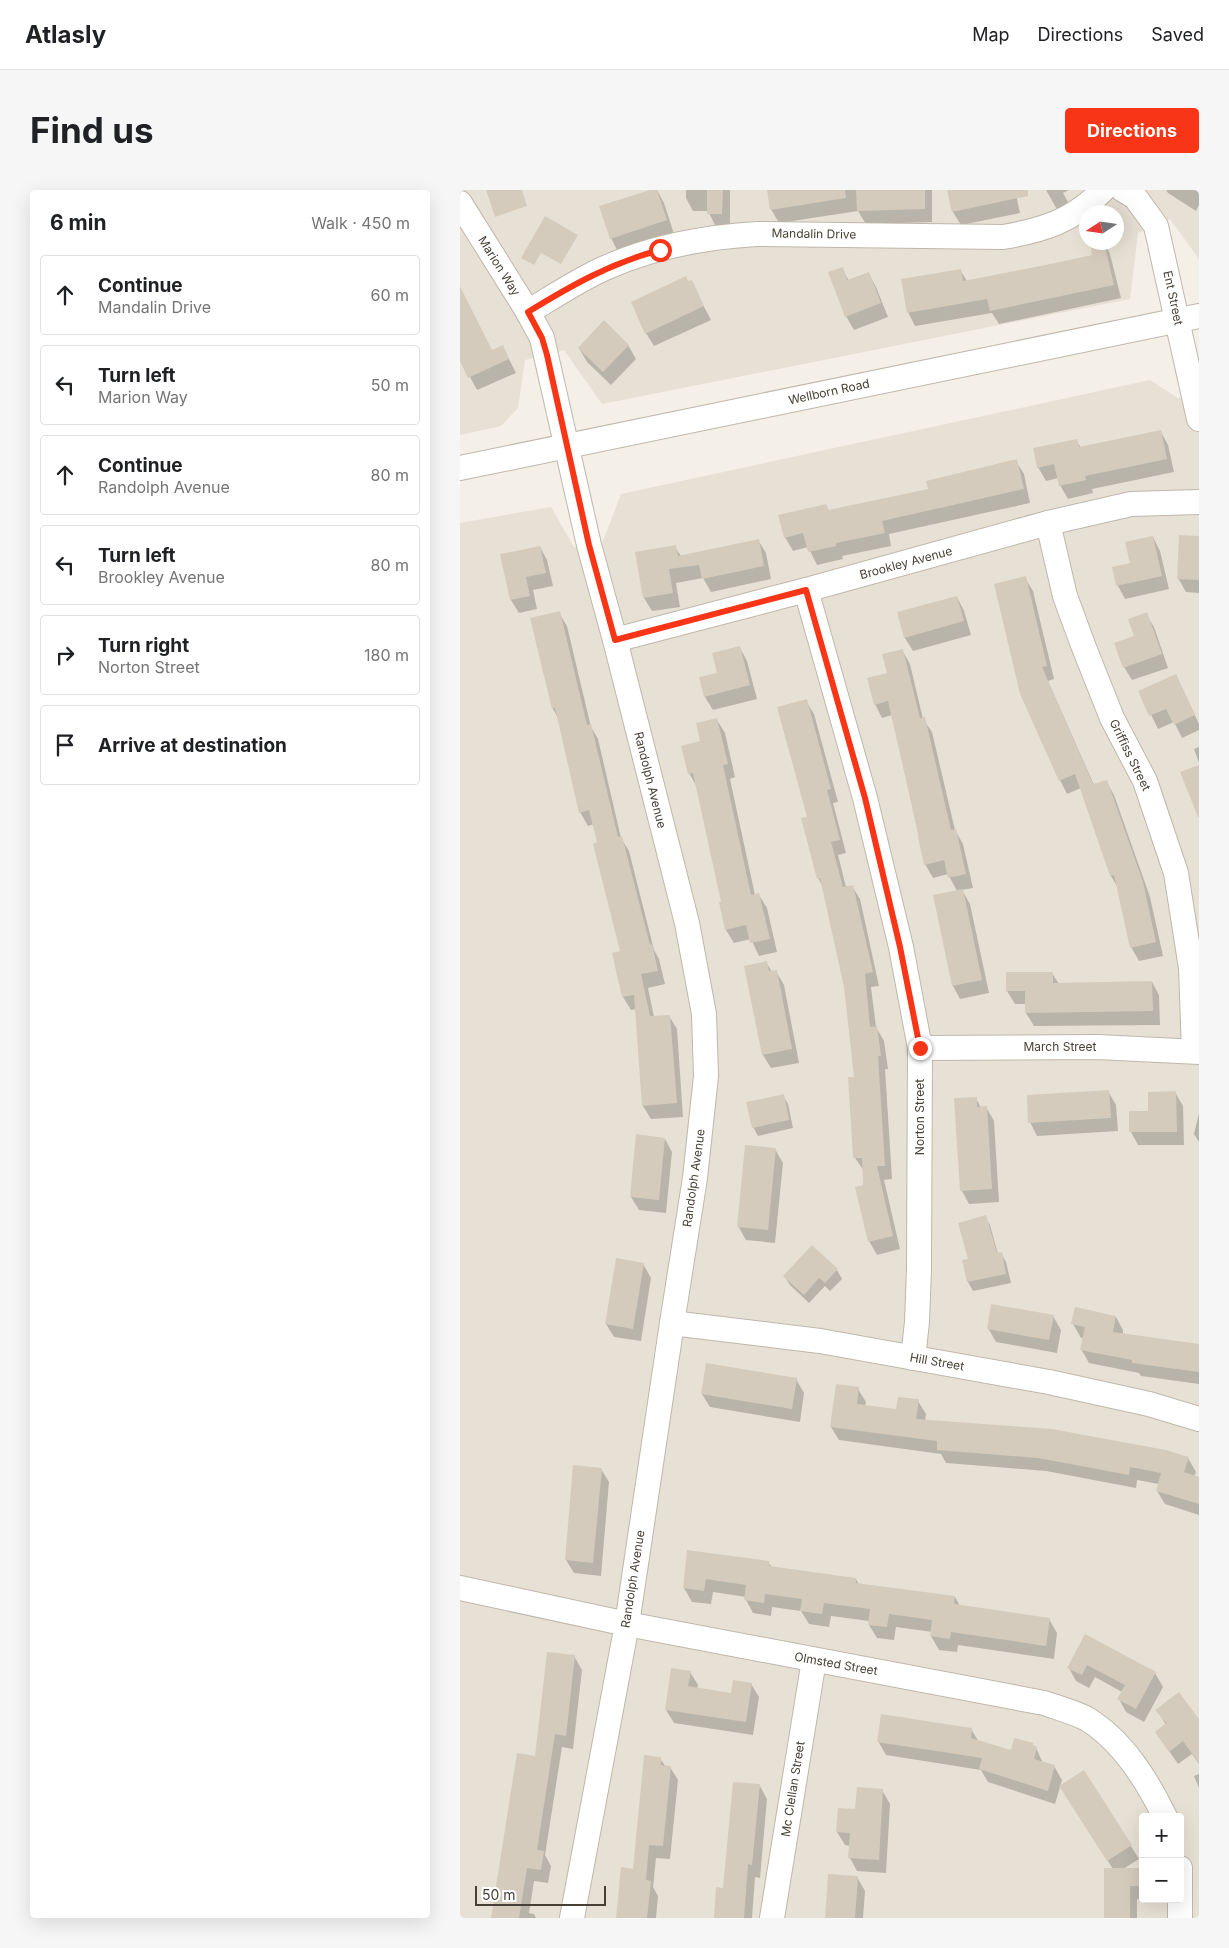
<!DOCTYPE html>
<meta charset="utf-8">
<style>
:root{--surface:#fff;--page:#f6f6f6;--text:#202124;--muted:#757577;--line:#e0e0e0;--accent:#f93518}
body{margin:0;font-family:Inter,sans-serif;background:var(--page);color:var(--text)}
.controls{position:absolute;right:15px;bottom:15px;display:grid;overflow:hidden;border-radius:5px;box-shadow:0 5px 20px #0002}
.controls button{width:45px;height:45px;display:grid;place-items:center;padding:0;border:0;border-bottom:1px solid var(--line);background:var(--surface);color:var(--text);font:25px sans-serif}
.compass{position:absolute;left:619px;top:15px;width:45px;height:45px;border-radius:50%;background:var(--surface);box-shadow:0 5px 20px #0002;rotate:258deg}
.scale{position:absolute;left:15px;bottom:12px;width:131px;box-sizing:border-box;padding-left:5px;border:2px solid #474036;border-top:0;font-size:14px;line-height:18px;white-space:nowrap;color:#474036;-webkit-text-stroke:4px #fff;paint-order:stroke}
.stop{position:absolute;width:15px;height:15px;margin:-11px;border:4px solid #f93518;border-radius:50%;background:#fff}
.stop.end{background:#f93518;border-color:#fff;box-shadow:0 1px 5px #0008}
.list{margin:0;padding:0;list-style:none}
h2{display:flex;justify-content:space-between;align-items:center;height:65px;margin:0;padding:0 20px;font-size:21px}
h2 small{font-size:16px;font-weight:400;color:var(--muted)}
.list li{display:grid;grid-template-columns:32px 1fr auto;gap:15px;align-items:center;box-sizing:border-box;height:80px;margin:0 10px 10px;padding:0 10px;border:1px solid var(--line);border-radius:5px}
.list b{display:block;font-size:19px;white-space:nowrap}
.list p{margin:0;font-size:16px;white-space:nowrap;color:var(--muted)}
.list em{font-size:16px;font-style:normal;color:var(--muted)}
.icon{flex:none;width:28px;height:28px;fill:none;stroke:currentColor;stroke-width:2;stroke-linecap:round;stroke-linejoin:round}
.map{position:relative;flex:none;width:739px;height:1728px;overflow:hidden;border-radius:5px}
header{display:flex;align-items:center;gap:30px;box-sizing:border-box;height:70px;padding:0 25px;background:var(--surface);border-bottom:1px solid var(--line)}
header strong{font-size:24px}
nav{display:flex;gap:28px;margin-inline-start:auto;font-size:18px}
.intro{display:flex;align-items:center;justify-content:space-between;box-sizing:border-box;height:120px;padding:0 30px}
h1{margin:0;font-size:35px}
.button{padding:12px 22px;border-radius:5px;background:var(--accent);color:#fff;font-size:18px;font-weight:700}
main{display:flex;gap:30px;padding:0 30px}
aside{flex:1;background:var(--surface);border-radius:5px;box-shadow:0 5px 20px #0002}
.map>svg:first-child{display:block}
</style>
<header>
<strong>Atlasly</strong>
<nav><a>Map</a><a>Directions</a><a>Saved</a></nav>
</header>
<div class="intro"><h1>Find us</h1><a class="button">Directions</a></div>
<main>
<aside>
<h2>6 min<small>Walk · 450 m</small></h2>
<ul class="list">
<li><svg class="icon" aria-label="ahead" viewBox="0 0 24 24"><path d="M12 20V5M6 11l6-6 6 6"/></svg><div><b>Continue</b><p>Mandalin Drive</p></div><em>60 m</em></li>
<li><svg class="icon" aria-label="left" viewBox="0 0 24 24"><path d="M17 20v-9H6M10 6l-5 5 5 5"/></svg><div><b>Turn left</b><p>Marion Way</p></div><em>50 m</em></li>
<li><svg class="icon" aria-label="ahead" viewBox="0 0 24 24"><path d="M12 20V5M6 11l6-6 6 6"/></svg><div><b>Continue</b><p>Randolph Avenue</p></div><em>80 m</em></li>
<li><svg class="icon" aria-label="left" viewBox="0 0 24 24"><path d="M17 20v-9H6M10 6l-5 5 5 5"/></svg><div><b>Turn left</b><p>Brookley Avenue</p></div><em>80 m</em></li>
<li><svg class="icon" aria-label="right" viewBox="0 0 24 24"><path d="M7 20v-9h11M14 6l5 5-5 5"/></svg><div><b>Turn right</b><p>Norton Street</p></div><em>180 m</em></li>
<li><svg class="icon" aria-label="arrive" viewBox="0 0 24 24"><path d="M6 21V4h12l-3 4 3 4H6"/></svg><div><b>Arrive at destination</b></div></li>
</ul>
</aside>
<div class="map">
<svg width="739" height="1728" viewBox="0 0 739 1728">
<rect width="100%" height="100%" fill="#f4efe7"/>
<!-- residential -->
<g fill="#e7e1d5" fill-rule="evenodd">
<path d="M0,0H739V69L710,29L678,43L670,109L142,214L104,160L65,170L58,218L41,236L0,245ZM626,22H656V52H626Z"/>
<path d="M690,190L718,208L739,205V1728H0V333L91,317L114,357L129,355L143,351L161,304ZM683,1627H720V1709H683Z"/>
</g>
<!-- shadow -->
<g fill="#0003">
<path d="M194,0H197L204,13L214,44L158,62L151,48Z"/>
<path d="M226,0H270V37H256L248,21H233L226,8Z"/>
<path d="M308,0H472V32L406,34L398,21L319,33L311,19Z"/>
<path d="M489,0H555L560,23L501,35L493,22Z"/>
<path d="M586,0H609L603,3L611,17L599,23Z"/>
<path d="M706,0H739V15L736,21L708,3Z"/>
<path d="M644,52L650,64L661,108L539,134L532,123L455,136L448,122L500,80L507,91L634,66Z"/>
<path d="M382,79L389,91L409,84L416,97L428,127L394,140L386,126Z"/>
<path d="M228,92H231L251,130L194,156L186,143Z"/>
<path d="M0,97L32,161L43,157L56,183L17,200L0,168Z"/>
<path d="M168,155L176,169L151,195L127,172L119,158Z"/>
<path d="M701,242L708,255L714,282L632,299L633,303L608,309L600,295L598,288L586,291L578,277L616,250L621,258Z"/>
<path d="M556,271L564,284L570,313L429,344L431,356L382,366L383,369L357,375L348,357L333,361L325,347L366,315L369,321L469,300Z"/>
<path d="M693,347L700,361L709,399L665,409L658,396L654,378L671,374Z"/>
<path d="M739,347V403L726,402L718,388Z"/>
<path d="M298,350L306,363L311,389L251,402L243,388L216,393L220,417L192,421L184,408L177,363L215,357L221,366Z"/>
<path d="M80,357L87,370L93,396L73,400L77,419L59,423L51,410Z"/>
<path d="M565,388L573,401L594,489L588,491L634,595L646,591L654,605L690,707L703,766L679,771L671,757L658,698L651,686L621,598L607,604L600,590Z"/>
<path d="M497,407L504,421L511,445L453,461L445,448L438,423Z"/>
<path d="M99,423L107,436L131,537L138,549L161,648L169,661L194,760L199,769L205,794L188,798L194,827L209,826L217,839L223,927L191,929L183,916L176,819L171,820L163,807L154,764L161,762L139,653L134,634L128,636L120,622L98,528L93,519L72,429Z"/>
<path d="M686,424L694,437L708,478L672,490L664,477L675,447Z"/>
<path d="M280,458L287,471L297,509L253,520L245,507L258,484Z"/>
<path d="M442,460L450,474L463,529L472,542L495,640L503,654L513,698L502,700L510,714L529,803L500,809L493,796L497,701L488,684L473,688L465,674L432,525L422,528L415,514L428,483Z"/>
<path d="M716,485L739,534V540L722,548L714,532L698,539L680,502Z"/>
<path d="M346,511L354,524L378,612L373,613L386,663L378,665L386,697L392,696L400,709L419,796L411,797L416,837L424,851L428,879H425L432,989L424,990L440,1059L417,1065L409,1051L404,981L395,968L389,888H395L385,797L363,697L358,688L349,628Z"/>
<path d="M257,530L265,543L275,587L270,589L295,705H299L307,718L317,762L299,766L291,749L274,753L266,740L263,713L237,597L229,583L242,552Z"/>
<path d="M739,557V573L734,559Z"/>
<path d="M306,772L312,782L316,781L324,795L339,873L311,878L303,865Z"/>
<path d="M592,783L599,794L692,792L699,805L700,835L574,836L566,823V814H555L547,801Z"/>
<path d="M648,901L656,915L658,941L577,946L570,932Z"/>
<path d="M715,902L723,916L724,955H678L671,942L689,922Z"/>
<path d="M323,905L328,914L333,938L298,946L293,937Z"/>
<path d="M516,908L521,918L526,917L534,931L539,1012L509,1014L502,1001Z"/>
<path d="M739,923V952L734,944Z"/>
<path d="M205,949L212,962L206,1023L179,1020L171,1007Z"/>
<path d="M315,959L323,973L315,1053L286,1050L278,1036Z"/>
<path d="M525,1027L530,1035L538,1064L541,1063L546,1072L551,1093L513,1101L508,1092L509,1070Z"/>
<path d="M183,1074L191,1088L181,1151L154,1147L146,1134Z"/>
<path d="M377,1080L382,1089L370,1101L365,1096L349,1113L330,1095L325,1087Z"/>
<path d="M593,1126L601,1140L597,1163L536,1152L528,1138Z"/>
<path d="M656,1127L663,1140V1145L739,1155V1194L681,1186L679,1183L629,1173L621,1159L623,1148H621L613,1134Z"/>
<path d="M336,1189L344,1203L340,1232L250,1217L242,1204Z"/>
<path d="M398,1199L406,1212L405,1216L437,1220L458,1211L466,1224L465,1231L728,1268L736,1282L734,1287L739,1288V1325L705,1314L697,1301L699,1294L677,1290L676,1298L586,1281L486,1273L481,1264L379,1250L371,1237Z"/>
<path d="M141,1279L149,1292L141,1386L114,1383L106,1370Z"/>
<path d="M229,1362L308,1372L312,1378L396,1389L399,1395L495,1407L500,1416L589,1429L597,1443L594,1469L498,1455L497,1462L479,1460L471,1446L472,1442L436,1437L434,1450L417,1448L409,1435V1431L371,1426L369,1437L349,1434L341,1421L312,1417L311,1426L293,1423L286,1410V1407L253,1402L251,1414L232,1412L224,1398Z"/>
<path d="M626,1446L695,1483L703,1497L684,1532L666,1522L659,1509L662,1502L635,1487L629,1498L616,1491L609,1478Z"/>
<path d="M114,1466L122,1480L113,1559L102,1557L85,1665L91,1676L88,1693L74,1691L69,1723L74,1724L76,1728H32L76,1567Z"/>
<path d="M230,1482L238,1495L237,1499L272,1504L291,1494L299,1507L293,1545L214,1533L206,1520Z"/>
<path d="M697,1520L739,1531V1574L732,1564L718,1574L696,1542L706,1535Z"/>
<path d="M511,1539L519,1552L552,1561L576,1558L583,1573L594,1576L602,1590L595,1614L528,1592L521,1580L426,1565L418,1551Z"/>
<path d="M200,1568L205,1576L210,1577L218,1590L210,1669L196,1668L193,1697L198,1706L196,1728H157L174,1680Z"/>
<path d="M624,1582L679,1669L663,1679H683V1709H692H677V1728H645L653,1679L609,1610Z"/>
<path d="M739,1584V1598L734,1586Z"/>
<path d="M300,1596L307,1609L300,1688L295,1687L292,1728H255Z"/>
<path d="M422,1600L430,1614L426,1683L397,1681L390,1668V1656L385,1655L377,1642L397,1620Z"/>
<path d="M397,1687L405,1701L403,1728H366Z"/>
</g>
<!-- building -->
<g fill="#d5cbbd">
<path d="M26,0H62L67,16L35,27Z"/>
<path d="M190,0H197L207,30L150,49L139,16Z"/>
<path d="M247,0H263L262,24H247Z"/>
<path d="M307,0H385L386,8L310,20Z"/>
<path d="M396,0H465V19L397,21Z"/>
<path d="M487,0H568V6L492,22Z"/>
<path d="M85,26L118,45L101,74L81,63L74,75L61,68Z"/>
<path d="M630,52H644L654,95L530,121L527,109L447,123L441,89L501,79L503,91L586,75L632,65Z"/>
<path d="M383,77L387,90L409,82L421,113L385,127L368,82Z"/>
<path d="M226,86L228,91L232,90L244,116L185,144L171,112Z"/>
<path d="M0,97L32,160L43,155L49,169L8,188L0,171Z"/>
<path d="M144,130L169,155L143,182L118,158Z"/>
<path d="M701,240L707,269L625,286L626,290L599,296L594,274L577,278L573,258L617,249L619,257Z"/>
<path d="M557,269L564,299L422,331L425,343L376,353V356L348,362L343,343L324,348L318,325L366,314L368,320L468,299L466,291Z"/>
<path d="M719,345L739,346V390L717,389Z"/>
<path d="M693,346L702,386L656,396L652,377L670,373L665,352Z"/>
<path d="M299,349L304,376L242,389L239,375L209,379L213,403L183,408L175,362L216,355L218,366Z"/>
<path d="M80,356L86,383L66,387L70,406L50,410L40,364Z"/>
<path d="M566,386L587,476L582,477L633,594L647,590L683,692L696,752L670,758L654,685L650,686L615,584L599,591L560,504L534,394Z"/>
<path d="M497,406L504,431L444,448L437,422Z"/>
<path d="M100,421L127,535L131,534L158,647L162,646L190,755L192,754L198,781L181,784L190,826L210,825L217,913L182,916L174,805L162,807L152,763L160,761L133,654L137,652L129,620L119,623L95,518L92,519L70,428Z"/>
<path d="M687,422L702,464L663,478L654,453L674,446L668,429Z"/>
<path d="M280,456L290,495L244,507L239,487L257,483L252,463Z"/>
<path d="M443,459L460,528L465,527L491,640L496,639L506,684L488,688L484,670L464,675L458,647H459L428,511L414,515L407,488L427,483L422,464Z"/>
<path d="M716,484L735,525L714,535L706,519L689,526L678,501Z"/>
<path d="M347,509L371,599L367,600L380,650L371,652L383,697L393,695L413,782L405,784L410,837L417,836L421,866H418L425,976H417L433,1046L408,1052L395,997L403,995L402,968H393L388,887H394L384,797L360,688L357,689L341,628L347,627L317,517Z"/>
<path d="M257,528L268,574L263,575L291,705L299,703L310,749L290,753L286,735L265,740L259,712H261L233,583L228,584L221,556L240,551L236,533Z"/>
<path d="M739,575V627H738L720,582Z"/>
<path d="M503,699L522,790L492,796L473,705Z"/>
<path d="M307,771L309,781L317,780L332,859L302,865L284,776Z"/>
<path d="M546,782H593V793L692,791L693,821L565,823V801H546Z"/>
<path d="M649,900L651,928L568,933L567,905Z"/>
<path d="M716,901L717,942H669V921H688V902Z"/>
<path d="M324,904L329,930L292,938L286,912Z"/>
<path d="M517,907V917L527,916L532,999L500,1001L494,908Z"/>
<path d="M176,944L205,948L199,1010L170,1007Z"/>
<path d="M285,955L316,958L308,1040L277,1037Z"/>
<path d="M526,1025L537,1063L542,1062L546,1084L507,1092L502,1070L508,1069L498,1033Z"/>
<path d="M352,1055L378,1079L365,1093L359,1088L344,1105L323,1086Z"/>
<path d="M156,1068L184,1073L173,1139L145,1134Z"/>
<path d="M531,1114L594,1125L589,1150L527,1139Z"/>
<path d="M615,1117L656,1126L653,1142L739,1154V1182L672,1173V1170L620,1160L625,1137L611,1134Z"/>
<path d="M246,1173L337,1188L332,1219L241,1204Z"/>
<path d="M376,1194L399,1197L397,1214L436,1219L438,1207L459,1209L456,1229L592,1239L706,1260L729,1267L724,1282L739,1287V1314L696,1301L701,1283L670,1277L669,1285L578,1268L477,1260V1251L370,1237Z"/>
<path d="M113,1275L142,1278L133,1373L105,1370Z"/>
<path d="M227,1360L309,1371V1376L396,1388V1393L495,1406L494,1414L590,1428L586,1456L491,1442L490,1449L470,1446L472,1430L429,1424L427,1437L408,1435L410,1419L364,1413L362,1424L340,1421L342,1409L305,1404L304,1413L284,1410L286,1395L246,1389L244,1401L223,1398Z"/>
<path d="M625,1444L696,1482L676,1519L657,1509L665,1495L627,1475L622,1485L607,1478Z"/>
<path d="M87,1462L115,1465L106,1546L95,1544L77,1660L84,1661L81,1680L67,1678L59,1728H31L57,1563L75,1566Z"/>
<path d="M211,1478L231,1481L228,1496L271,1503L273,1490L292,1493L286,1532L205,1520Z"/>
<path d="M719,1502L739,1529V1573L723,1551L709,1562L695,1542L706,1533L695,1520Z"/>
<path d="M421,1524L512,1538L511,1548L551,1560L554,1548L573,1553V1555L577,1557L574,1569L595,1575L588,1601L519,1579L522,1568L417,1552Z"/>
<path d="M184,1565L201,1567V1575L211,1576L203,1656L189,1655L186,1690L191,1691L187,1728H156L161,1677L173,1679Z"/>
<path d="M624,1580L672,1655L647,1671L599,1596Z"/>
<path d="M273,1592L300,1594L292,1675L288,1674L284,1728H254L256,1697L263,1698Z"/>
<path d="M397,1597L423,1599L419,1670L388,1668L390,1643L376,1642L378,1618L395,1619Z"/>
<path d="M644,1678H683V1696H670V1728H644Z"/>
<path d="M368,1684L398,1686L395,1728H365Z"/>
</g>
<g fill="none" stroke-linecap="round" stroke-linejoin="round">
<!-- minor casing -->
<g stroke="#bfb7aa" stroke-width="26">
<g id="minor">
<path d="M663,0L675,7L696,36L739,229"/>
<path d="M0,13L68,122L82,148L129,355L155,450L227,733L244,824L246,886L235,988L212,1133L167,1434L112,1728"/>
<path d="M68,122C93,107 118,90 145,78C192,57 245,47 297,44L543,47C584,40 613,31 643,0"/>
<path d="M0,278L739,126"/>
<path d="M588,333L605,406L623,455L652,528L685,591L716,683L731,778L734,861"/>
<path d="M346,400L405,608L441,757L460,858L459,1079L457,1132L453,1168"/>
<path d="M155,450L346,400L588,333L671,314L739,312"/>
<path d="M460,858L638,857L739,862"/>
<path d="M212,1133L360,1151L589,1192L689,1214L739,1229"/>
<path d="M0,1398L167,1434L584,1513C598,1518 614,1522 627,1529C663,1551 687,1590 705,1627"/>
<path d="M720,1678V1728"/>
<path d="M312,1728L354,1470"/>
</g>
</g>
<!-- minor -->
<use href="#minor" stroke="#fff" stroke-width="24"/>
</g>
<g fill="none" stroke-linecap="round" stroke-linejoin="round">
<!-- route -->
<path stroke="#f93518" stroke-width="6" d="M200,60C151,73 112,95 68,122L82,148L87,165L129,355L155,450L346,400L405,608L440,757L460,858"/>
</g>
<g text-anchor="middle" stroke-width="5" stroke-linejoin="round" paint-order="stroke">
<!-- street labels -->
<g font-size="12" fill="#474036" stroke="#fff">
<text transform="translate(354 44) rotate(1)" y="4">Mandalin Drive</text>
<text transform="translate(39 76) rotate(58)" y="4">Marion Way</text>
<text transform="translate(713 108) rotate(78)" y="4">Ent Street</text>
<text transform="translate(369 202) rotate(-12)" y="4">Wellborn Road</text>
<text transform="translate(446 373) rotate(-15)" y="4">Brookley Avenue</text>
<text transform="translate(670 565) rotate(64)" y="4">Griffiss Street</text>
<text transform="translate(190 590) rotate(76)" y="4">Randolph Avenue</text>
<text x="600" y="861">March Street</text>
<text transform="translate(460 927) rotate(-90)" y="4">Norton Street</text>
<text transform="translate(234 988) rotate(-82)" y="4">Randolph Avenue</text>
<text transform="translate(477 1172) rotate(10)" y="4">Hill Street</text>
<text transform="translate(173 1389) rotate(-81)" y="4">Randolph Avenue</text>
<text transform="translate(376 1474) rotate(10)" y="4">Olmsted Street</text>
<text transform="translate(333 1599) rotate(-81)" y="4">Mc Clellan Street</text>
</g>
</g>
</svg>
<div class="controls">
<button>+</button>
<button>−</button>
</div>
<svg class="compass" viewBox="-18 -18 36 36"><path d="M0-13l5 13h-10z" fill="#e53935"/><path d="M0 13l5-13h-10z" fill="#757577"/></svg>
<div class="scale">50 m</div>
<div class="stop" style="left:200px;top:60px"></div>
<div class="stop end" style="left:460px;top:858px"></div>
</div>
</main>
